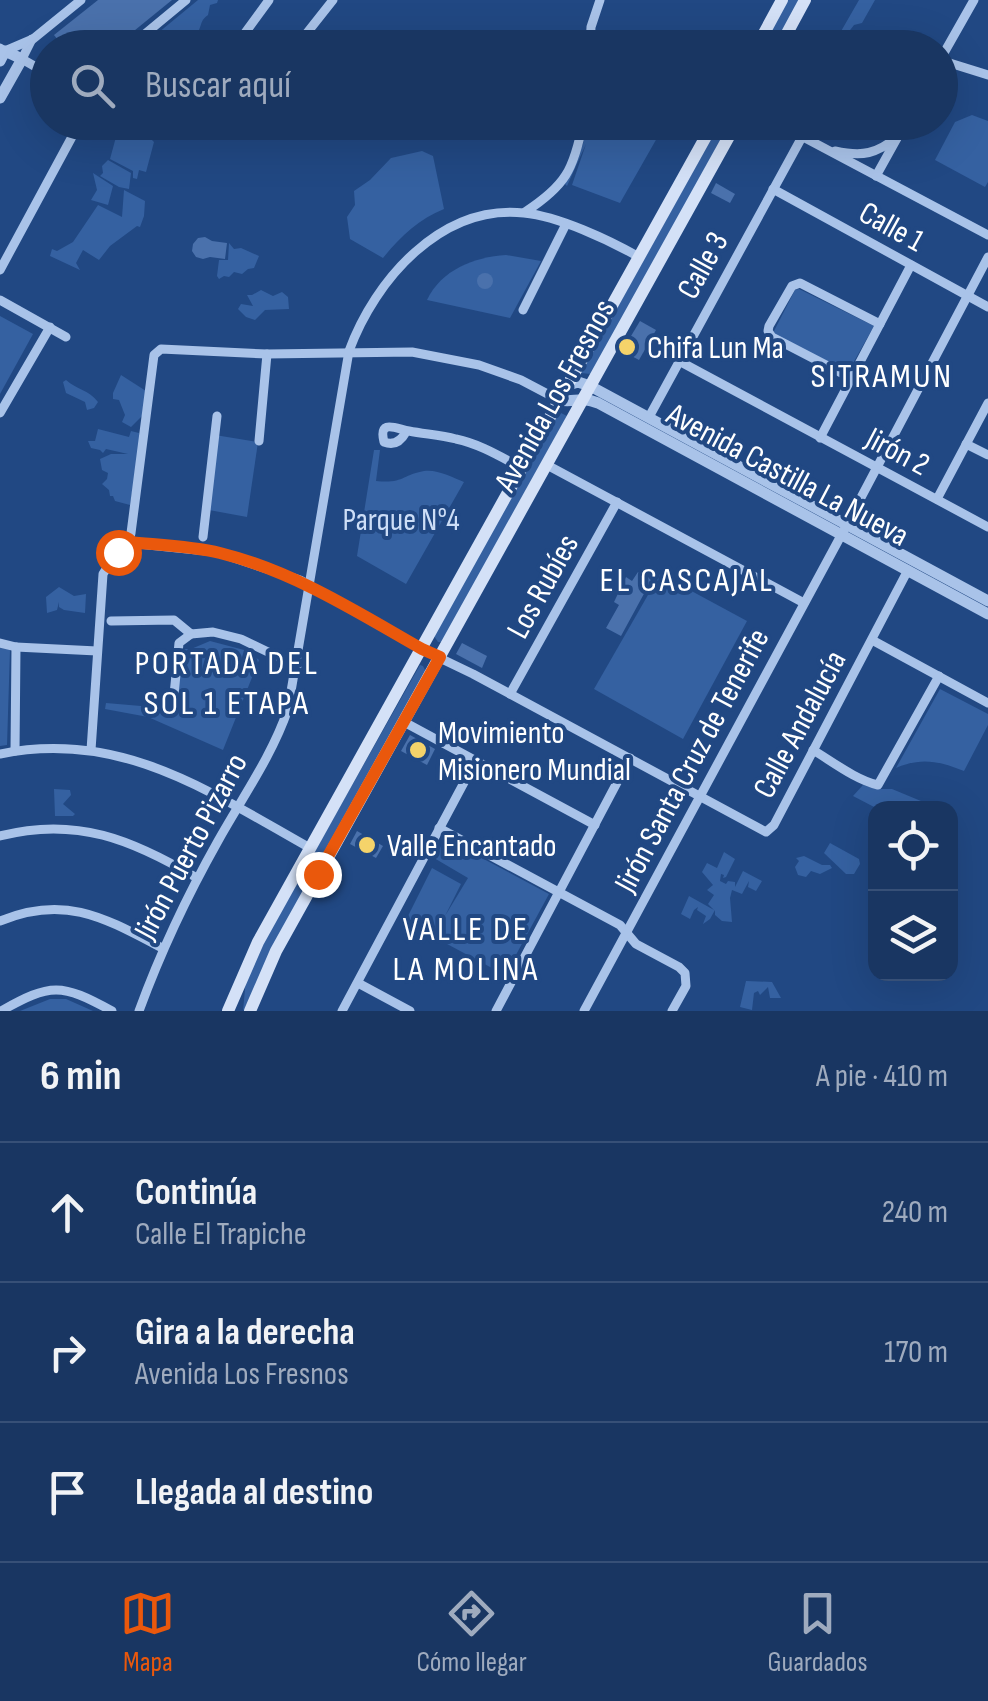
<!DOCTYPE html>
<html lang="es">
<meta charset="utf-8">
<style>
:root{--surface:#193662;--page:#26416b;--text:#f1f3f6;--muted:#9fabbe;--line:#375077;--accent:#ea580c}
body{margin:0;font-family:"Sofia Sans Condensed",sans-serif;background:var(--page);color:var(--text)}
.controls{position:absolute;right:30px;bottom:30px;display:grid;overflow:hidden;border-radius:20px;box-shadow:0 10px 40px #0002}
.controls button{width:90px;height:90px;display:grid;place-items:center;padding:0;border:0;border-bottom:2px solid var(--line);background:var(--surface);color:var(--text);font:50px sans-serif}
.stop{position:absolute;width:30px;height:30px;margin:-22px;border:8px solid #ea580c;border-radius:50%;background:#fff}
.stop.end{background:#ea580c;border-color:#fff;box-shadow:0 2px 10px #0008}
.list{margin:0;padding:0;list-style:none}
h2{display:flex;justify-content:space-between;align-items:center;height:130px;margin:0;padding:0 40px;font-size:42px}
h2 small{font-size:32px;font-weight:400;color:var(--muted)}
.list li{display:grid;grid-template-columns:65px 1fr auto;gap:30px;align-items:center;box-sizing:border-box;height:140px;padding:0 40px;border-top:2px solid var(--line)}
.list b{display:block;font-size:38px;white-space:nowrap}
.list p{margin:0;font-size:32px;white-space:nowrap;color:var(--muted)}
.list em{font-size:32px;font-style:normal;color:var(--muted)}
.icon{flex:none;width:55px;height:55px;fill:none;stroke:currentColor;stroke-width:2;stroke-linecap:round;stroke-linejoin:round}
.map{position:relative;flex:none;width:988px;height:1011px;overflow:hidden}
.search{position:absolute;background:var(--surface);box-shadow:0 10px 40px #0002;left:30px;right:30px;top:30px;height:110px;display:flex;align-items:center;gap:25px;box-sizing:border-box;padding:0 35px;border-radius:55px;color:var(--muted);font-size:38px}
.sheet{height:550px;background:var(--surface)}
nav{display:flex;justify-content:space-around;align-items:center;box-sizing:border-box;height:140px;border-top:2px solid var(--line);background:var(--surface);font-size:28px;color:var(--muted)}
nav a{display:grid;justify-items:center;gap:5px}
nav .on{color:var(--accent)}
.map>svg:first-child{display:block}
</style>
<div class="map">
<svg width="988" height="1011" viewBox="0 0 988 1011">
<rect width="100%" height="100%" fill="#214883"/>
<!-- green -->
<g fill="#3561a1">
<path d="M198,0H218L217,3L210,5L208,15C201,20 202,23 199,30C196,35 188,39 184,47H141Z"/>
<path d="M787,0H800L773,47L761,48Z"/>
<path d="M859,0H875L862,23L854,25L847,34L851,47H832Z"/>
<path d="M972,115L988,121V182L985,187L935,160L955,122Z"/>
<path d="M658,122L665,124L620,203L572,185L586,144L567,186L565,184L583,144L587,123Z"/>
<path d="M720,123H731L591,374L581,373Z"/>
<path d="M119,126L149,137L154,142L146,172L139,170L137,179L133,178V171L110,159Z"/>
<path d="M422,151L433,156L444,209C419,219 400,237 383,258L350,239L347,217L355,205L354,191L370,180L391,158Z"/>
<path d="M108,160L131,173L129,189L119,187L100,176L103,173L102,166Z"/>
<path d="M93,173L113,186L108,205L91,200L97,190Z"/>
<path d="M124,190L145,201L144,216L140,227L137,226L110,246L99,260L83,250L76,263L80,270L50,256L52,249L57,251L73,242L98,205L122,217Z"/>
<path d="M229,243L234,249L241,248L259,256L254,268L248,269L242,274L234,272L229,277L224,276L219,279L217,276L219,260H228Z"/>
<path d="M506,255L541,261L510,318L427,300C441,270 474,257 506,255Z"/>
<path d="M799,289L874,326L848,372L775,335L774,331L795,290Z"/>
<path d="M261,290L273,296L282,292L288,297L289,309L265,310L255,320L246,317L238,309L241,304L253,306L247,295H252Z"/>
<path d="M0,316L33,334L0,394Z"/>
<path d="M121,375L146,391L143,415L131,427L122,422L125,415L119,400L113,399V393Z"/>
<path d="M66,380C77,390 88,389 98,402L94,408L87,410L85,402L66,393L63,382Z"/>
<path d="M561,413L567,416L442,642H438L434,636L557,415Z"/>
<path d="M98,429L129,437L131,431L139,433V450L130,505L115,501L113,496H110L109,490L102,484L107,479L108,473L102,470L100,459L111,454H128L106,449L103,453L100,450L91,448L88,441H95Z"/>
<path d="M215,435L258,442L247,517L209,510Z"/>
<path d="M374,450H380L376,481C403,484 402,475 424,471C437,469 452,477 464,482L406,584L357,556Z"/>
<path d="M660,574L747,621L683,739L594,689Z"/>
<path d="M59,587L74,596L86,594L85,613L64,610L59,607V602L57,610L47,613L46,597Z"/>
<path d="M210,641L248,651L259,660L223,750L148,717L105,709L106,703L176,709L183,649H191Z"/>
<path d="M0,648L10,649L7,745L0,746Z"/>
<path d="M420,665L423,666L426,672L243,1011L246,978L260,948Z"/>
<path d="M940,689L988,714V725L964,771C939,761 921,757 896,768Z"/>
<path d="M863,785L877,789H892L933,806V808H876L853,796Z"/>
<path d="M54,789L70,790L71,795L63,804L75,814L73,816H55Z"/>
<path d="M444,841L478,860L480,857L549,894L505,975L434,937L435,933L407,918L432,868L461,884L445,916L468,878L434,858Z"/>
<path d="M830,843L859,859L860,864L854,874H846L824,853Z"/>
<path d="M724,852L735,859L726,877L723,878L724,875L721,874L720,881L726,884L728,881L735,882V887L743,871L762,881L756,891L748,887L749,881L742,894L732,890L730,898L732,922L722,921L715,915V910L710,919L703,924L706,916L697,910L698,907L694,910L690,919L681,914L689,896L714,910L708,904L714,895L707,890L713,885L702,872L707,863L717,868Z"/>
<path d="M804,856L822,865H830L832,868L820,874L811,871L806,877L798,875L795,867L799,861L796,858Z"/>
<path d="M746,981L772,982L781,998H770L768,987L760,995L758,991L754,993L752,1010L740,1007Z"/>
<path d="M50,999H66L93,1011H20Z"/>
</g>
<!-- building -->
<g fill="#4a71ac">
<path d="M98,0H172L113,48H64L54,35Z"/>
<path d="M716,183L735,194L730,203L711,193Z"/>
<path d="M205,237L212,241L227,243L225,259L210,257L203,259L196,257L192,251L193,244L198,238Z"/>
<circle cx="485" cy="281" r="8"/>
<path d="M640,321L656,330L639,360L622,351Z"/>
<path d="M638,572L652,579L621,636L606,628L619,605L614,602L626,577L632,581Z"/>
<path d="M462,643L487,656L482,668L456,654Z"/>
<path d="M410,735L435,749L427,765L401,751Z"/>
<path d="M357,831L383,846L376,858L350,844Z"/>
</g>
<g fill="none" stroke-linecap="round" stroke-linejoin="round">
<!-- minor -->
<g stroke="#a9c3e9" stroke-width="9">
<path d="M863,36L899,48"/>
<path d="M32,39L22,59L48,74"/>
<path d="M0,48L5,51L33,39L81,0"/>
<path d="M128,48L186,0"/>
<path d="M234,48L269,0"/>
<path d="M295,48L333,0"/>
<path d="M590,48L591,27L600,0"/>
<path d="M940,60L974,0"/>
<path d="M940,60L988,75"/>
<path d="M187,122L194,132H202L219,122"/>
<path d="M775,122L988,235"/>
<path d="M835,151C863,157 876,154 899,136"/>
<path d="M876,176L906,122"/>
<path d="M773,189L988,307"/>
<path d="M525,212C565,186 574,170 583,122"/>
<path d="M0,270L80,122"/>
<path d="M0,300L66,337"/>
<path d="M523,310L566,224"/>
<path d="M679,361L988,527"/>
<path d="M851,378L772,337L768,331L769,326L792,286L800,283L880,324"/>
<path d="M0,413L50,327"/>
<path d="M649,417L802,137"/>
<path d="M406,432C401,441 394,446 384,442C378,418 397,429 409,431C424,434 440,435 456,439C480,444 501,457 522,468"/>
<path d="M820,438L911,265"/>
<path d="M259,441L267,354"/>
<path d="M966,444L988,455"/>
<path d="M547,465L804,603"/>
<path d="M937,499L988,403"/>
<path d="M203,537L217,416"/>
<path d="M129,543L216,552L300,580L421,649L473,674L766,832L774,825L908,570"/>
<path d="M111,621L174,620L191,634"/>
<path d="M191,634L213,632L241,639L297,666"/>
<path d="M872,640L988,703"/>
<path d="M0,643L16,647L97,651"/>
<path d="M510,694L617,502"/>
<path d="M174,695L179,643L191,634"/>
<path d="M404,722L595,825"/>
<path d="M91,750L103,574C111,560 128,548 131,533L154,355L161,349L267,354L412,352L479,365L521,380L559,400"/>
<path d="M813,750C833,762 856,780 878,785L939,676"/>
<path d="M15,751L16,647"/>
<path d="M0,754C121,729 210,792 310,848"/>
<path d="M439,828L620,925L636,944L679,967L685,973L686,986L672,1011"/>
<path d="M0,836C76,816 133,840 197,878"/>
<path d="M0,921C65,894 105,918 162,948"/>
<path d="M358,983L410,1011"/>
<path d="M1,1011C51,983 61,983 112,1011"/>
<path d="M139,1011C161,951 187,896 218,841C242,798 272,756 288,709L349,351C375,280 441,204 524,213C558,216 609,240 639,257"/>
<path d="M342,1011L475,762"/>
<path d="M496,1011L630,758"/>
<path d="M584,1011L837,543L988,257"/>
</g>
<!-- tertiary -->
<g stroke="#a9c3e9" stroke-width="11">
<path d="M0,61L5,51L22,59L0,98"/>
<path d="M568,385L578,382L590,386L988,601"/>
<path d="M559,400C575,403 579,396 598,403L988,614"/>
</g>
<!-- secondary -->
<g stroke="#d4e1f7" stroke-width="12">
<path d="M756,48L782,0"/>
<path d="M779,48L805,0"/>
<path d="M228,1011L258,942L714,122"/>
<path d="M250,1011L276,951L737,122"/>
</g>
</g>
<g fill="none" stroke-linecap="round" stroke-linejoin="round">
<!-- route -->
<path stroke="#ea580c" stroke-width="12" d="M118,552L129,542C159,545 191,546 220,553C293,571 357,612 422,649L440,657L318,874"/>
</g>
<!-- markers -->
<g fill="#f5d36a" stroke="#214883" stroke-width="4">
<circle cx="627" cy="347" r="10"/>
<circle cx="418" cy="750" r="10"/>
<circle cx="367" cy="845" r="10"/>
</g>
<g text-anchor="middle" stroke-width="8" stroke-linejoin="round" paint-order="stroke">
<!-- street labels -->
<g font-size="32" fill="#fff" stroke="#214883">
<text transform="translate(892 226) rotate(29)" y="11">Calle 1</text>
<text transform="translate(702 265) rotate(-61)" y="11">Calle 3</text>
<text transform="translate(554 395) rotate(-61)" y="11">Avenida Los Fresnos</text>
<text transform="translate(898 451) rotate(28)" y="11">Jirón 2</text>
<text transform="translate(788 474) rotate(28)" y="11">Avenida Castilla La Nueva</text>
<text transform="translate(542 586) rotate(-61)" y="11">Los Rubíes</text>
<text transform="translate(799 724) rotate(-62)" y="11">Calle Andalucía</text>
<text transform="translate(691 760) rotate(-62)" y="11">Jirón Santa Cruz de Tenerife</text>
<text transform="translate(190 846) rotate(-62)" y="11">Jirón Puerto Pizarro</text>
</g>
<!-- poi labels -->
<g font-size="32" fill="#fff" stroke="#214883" text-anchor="start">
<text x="647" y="358">Chifa Lun Ma</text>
<text x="438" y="743">Movimiento<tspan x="438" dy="37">Misionero Mundial</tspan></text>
<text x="387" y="856">Valle Encantado</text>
</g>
<!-- park labels -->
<g font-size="32" fill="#cddef7" stroke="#214883">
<text x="401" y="530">Parque N°4</text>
</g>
<!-- neighbourhood labels -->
<g font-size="35" letter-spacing="2.5" fill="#fff" stroke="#214883">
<text x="882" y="387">SITRAMUN</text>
<text x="687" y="591">EL CASCAJAL</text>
<text x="227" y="674">PORTADA DEL<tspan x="227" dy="40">SOL 1 ETAPA</tspan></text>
<text x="466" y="940">VALLE DE<tspan x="466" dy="40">LA MOLINA</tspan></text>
</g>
</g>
</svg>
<div class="controls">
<button><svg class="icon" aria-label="locate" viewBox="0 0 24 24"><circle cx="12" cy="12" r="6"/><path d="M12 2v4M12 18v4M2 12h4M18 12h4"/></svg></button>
<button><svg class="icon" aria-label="layers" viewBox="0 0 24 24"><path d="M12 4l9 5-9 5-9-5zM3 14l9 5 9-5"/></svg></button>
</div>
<div class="stop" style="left:118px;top:552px"></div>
<div class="stop end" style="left:318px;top:874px"></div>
<div class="search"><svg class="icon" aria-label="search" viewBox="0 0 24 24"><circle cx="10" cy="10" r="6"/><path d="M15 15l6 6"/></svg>Buscar aquí</div>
</div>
<section class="sheet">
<h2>6 min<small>A pie · 410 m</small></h2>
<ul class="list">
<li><svg class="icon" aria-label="ahead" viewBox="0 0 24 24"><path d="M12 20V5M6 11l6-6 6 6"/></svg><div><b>Continúa</b><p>Calle El Trapiche</p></div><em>240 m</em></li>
<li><svg class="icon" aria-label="right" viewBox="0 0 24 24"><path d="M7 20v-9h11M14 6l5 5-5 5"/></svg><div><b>Gira a la derecha</b><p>Avenida Los Fresnos</p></div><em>170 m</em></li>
<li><svg class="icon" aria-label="arrive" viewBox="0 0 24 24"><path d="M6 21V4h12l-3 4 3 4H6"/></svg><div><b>Llegada al destino</b></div></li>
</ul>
</section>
<nav>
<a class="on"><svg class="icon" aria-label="map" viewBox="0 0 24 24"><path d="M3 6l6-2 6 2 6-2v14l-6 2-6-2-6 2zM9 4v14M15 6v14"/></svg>Mapa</a>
<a><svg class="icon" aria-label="directions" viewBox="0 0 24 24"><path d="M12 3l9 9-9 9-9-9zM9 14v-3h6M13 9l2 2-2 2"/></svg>Cómo llegar</a>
<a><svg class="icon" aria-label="saved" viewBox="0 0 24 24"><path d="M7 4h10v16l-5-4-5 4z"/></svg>Guardados</a>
</nav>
